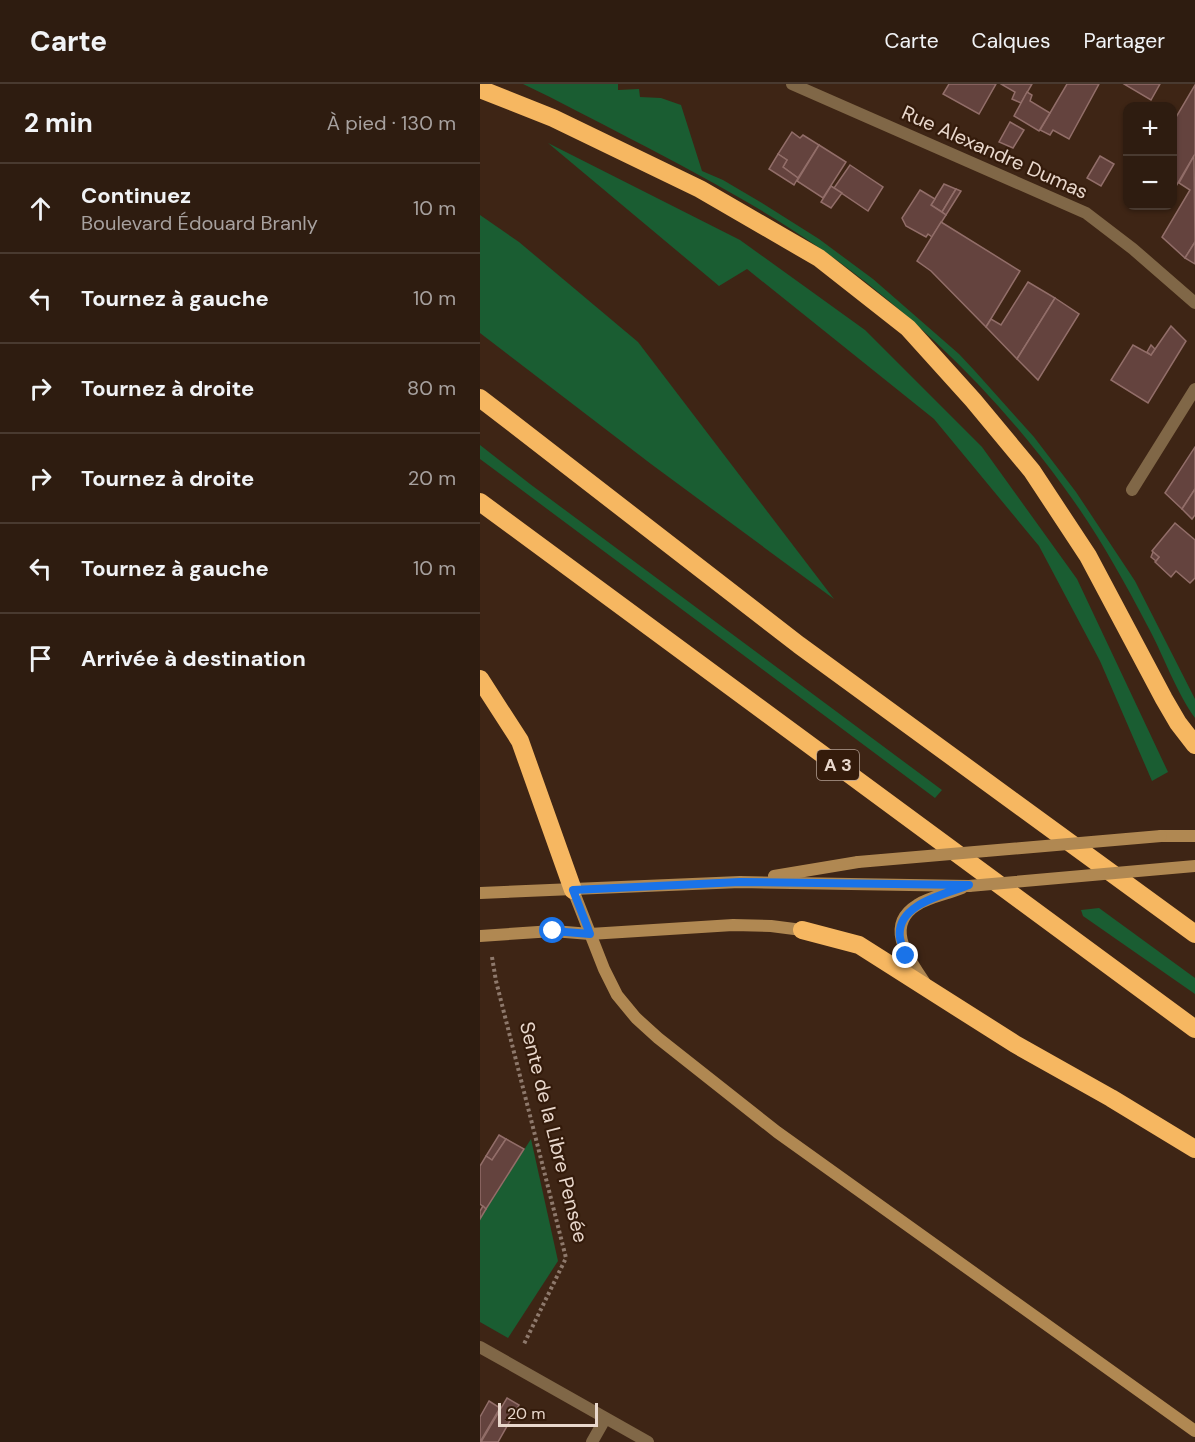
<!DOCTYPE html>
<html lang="fr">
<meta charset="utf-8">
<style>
:root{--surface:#2e1c10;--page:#362519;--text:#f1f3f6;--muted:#a7a19f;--line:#493a30}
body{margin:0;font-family:"DM Sans",sans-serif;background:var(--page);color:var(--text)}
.controls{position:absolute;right:18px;top:18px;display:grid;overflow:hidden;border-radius:12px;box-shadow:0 2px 4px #0004}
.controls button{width:54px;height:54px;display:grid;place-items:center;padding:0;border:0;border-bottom:2px solid var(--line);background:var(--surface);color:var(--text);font:30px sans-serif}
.scale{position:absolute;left:18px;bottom:15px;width:100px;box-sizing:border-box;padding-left:6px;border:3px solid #e9d8cd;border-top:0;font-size:16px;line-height:21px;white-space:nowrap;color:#e9d8cd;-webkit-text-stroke:4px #341b0b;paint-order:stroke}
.stop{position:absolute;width:18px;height:18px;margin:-14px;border:4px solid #1a73e8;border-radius:50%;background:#fff}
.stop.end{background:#1a73e8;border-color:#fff;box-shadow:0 2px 6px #0008}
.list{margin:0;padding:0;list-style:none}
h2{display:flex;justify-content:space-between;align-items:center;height:78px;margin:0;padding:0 24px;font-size:26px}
h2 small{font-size:20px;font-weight:400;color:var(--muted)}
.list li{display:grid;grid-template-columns:39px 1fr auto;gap:18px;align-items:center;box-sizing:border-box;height:90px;padding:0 24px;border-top:2px solid var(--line)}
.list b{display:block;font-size:22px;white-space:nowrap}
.list p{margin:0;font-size:20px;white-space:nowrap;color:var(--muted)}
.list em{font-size:20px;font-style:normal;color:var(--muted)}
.icon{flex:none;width:33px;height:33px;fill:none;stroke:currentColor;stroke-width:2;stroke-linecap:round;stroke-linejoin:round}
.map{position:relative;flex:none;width:715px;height:1358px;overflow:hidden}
header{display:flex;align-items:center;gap:36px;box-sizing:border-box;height:84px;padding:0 30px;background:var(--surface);border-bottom:2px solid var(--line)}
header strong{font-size:28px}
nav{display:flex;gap:33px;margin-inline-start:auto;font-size:21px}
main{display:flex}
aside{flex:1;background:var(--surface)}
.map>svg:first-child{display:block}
</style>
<header>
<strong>Carte</strong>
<nav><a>Carte</a><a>Calques</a><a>Partager</a></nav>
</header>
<main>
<aside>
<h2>2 min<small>À pied · 130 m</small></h2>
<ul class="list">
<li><svg class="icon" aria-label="ahead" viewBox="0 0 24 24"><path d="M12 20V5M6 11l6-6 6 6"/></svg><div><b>Continuez</b><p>Boulevard Édouard Branly</p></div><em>10 m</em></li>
<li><svg class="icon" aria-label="left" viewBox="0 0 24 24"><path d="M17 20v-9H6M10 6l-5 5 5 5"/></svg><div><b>Tournez à gauche</b></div><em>10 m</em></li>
<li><svg class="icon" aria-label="right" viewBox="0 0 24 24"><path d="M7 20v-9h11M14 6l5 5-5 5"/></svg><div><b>Tournez à droite</b></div><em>80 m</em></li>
<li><svg class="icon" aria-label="right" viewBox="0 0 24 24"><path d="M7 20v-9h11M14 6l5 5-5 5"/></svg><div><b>Tournez à droite</b></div><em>20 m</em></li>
<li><svg class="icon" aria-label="left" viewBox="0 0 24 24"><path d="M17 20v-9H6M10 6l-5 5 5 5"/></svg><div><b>Tournez à gauche</b></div><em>10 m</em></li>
<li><svg class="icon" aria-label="arrive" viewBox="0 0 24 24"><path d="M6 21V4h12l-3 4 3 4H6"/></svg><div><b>Arrivée à destination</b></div></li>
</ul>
</aside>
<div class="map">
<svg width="715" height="1358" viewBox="0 0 715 1358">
<rect width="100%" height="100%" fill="#3e2515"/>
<!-- green -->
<g fill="#1a5d32">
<path d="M43,0H138V6L159,5L160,13L181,14L201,21L222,87L243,96L282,119L339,155L393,195L479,270L494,286L554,353L596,408L655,497L715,615V634C696,608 683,570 667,541C642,493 615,445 583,402C522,318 446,242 362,180C296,131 222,92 149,54C114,36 79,17 43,0Z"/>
<path d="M68,59L260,156L385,246L502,363L597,495L688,688L672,697L620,577L559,462L454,335L267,185L239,202Z"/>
<path d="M0,131L39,158L158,258L354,515L171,380L0,249Z"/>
<path d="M0,361L50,400L462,706L455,714L0,375Z"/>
<path d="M619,824L715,894V910L603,832L601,826Z"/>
<path d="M51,1055L78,1177L28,1254L0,1238V1135Z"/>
</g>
<!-- building -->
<g fill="#64433e" stroke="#926e69" stroke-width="1.5">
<path d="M469,0H516L499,30L463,10Z"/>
<path d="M521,0H552L541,19L532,15L535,8Z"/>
<path d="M587,0H619L589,55L573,46L570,51L560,46Z"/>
<path d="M644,0H680L671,16Z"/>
<path d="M715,1V70L692,109V40Z"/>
<path d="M547,8L552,11L550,17L570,29L559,47L534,32Z"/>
<path d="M530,38L544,46L533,64L519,58Z"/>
<path d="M312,48L320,54L323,51L339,61L318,94L303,83L307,76L298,70Z"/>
<path d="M339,61L366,78L343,114L317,97Z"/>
<path d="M298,70L307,76L303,83L318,94L314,101L289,85Z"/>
<path d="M620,72L634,80L621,102L607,94Z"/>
<path d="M714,72L715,158L705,174L682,153L710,106L699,99Z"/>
<path d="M370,81L403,103L388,127L354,104Z"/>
<path d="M464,100L476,105L462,128L451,121Z"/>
<path d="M351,102L362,109L351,124L341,118Z"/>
<path d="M476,105L481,107L466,131L462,128Z"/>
<path d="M440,106L455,115L451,121L466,131L452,153L448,150L446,153L426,142L422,134Z"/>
<path d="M461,138L540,187L506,243L451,187L437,177Z"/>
<path d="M715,158V180L705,174Z"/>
<path d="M548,198L575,214L537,275L506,243L511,235L521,241Z"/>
<path d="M575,214L599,230L558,296L537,275Z"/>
<path d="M691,242L706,257L668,319L631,296L653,261L671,271Z"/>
<path d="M671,261L675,265L671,271L667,268Z"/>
<path d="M715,363V405L702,425L685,409Z"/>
<path d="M715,405V431L712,435L702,425Z"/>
<path d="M695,439L715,456V494L710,499L696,487L691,493L675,478L679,473L672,467Z"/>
<path d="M673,468L679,473L676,477L671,473Z"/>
<path d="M19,1051L26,1055L12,1076L6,1072Z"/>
<path d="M26,1055L44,1065L6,1125L0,1120V1082L6,1072L12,1076Z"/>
<path d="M3,1122L6,1125L0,1135V1127Z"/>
<path d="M27,1314L39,1321L18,1358H1Z"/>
<path d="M9,1317L20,1324L0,1358V1333Z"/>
</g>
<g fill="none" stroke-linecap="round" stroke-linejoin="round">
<!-- path -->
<path stroke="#8e796c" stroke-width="4" stroke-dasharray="3 3" stroke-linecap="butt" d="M12,873L16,897L86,1174L44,1260"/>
<!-- street -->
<g stroke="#806747" stroke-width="12">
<path d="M312,0L606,129L653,165L715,219"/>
<path d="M652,406L715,305"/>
<path d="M0,1263L168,1358"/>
<path d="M112,1358L125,1335"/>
</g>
<!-- secondary -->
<g stroke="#b08852" stroke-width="12">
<path d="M681,752H715"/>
<path d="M294,792L378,778"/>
<path d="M93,806L124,885L137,911L156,934L178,954L297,1048L715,1347"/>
<path d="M0,809L260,798L489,802"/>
<path d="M0,852L73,847L110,850L253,841L291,842L322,846"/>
<path d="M445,899C430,876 403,842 437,821C449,813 468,810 482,804"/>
</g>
<!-- highway -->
<g stroke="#f6b761" stroke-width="18">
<path d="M0,5L73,34L220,105L339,174L428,244L493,316L552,387L608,472L684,615L698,639L715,661"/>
<path d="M0,314L319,561L715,850"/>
<path d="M0,418L715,945"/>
<path d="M0,595L40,657L93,806"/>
<path d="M322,846L379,861L535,960L631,1014L715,1065"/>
</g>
<!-- secondary-bridge -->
<g stroke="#b08852" stroke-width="12">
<path d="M378,778L681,752"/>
<path d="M489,802L715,782"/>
</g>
</g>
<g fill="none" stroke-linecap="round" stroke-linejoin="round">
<!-- route -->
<path stroke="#1a73e8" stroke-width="8" d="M73,847L110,850L93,806L260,798L489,801C466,810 415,820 420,854C421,860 424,866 426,872"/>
</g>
<g text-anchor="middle" stroke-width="4.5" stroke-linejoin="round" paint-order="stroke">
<!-- shield labels -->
<rect fill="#341b0b" stroke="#b39f93" stroke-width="1.5" x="337" y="666" width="42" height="30" rx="4.5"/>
<g font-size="18" font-weight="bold" fill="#e9d8cd">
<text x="358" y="687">A 3</text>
</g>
<!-- street labels -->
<g font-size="20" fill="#e9d8cd" stroke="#341b0b">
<text transform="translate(515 68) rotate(24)" y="7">Rue Alexandre Dumas</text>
<text transform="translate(74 1048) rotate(76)" y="7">Sente de la Libre Pensée</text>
</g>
</g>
</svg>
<div class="controls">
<button>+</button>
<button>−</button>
</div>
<div class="scale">20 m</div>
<div class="stop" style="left:73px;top:847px"></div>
<div class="stop end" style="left:426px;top:872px"></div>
</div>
</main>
